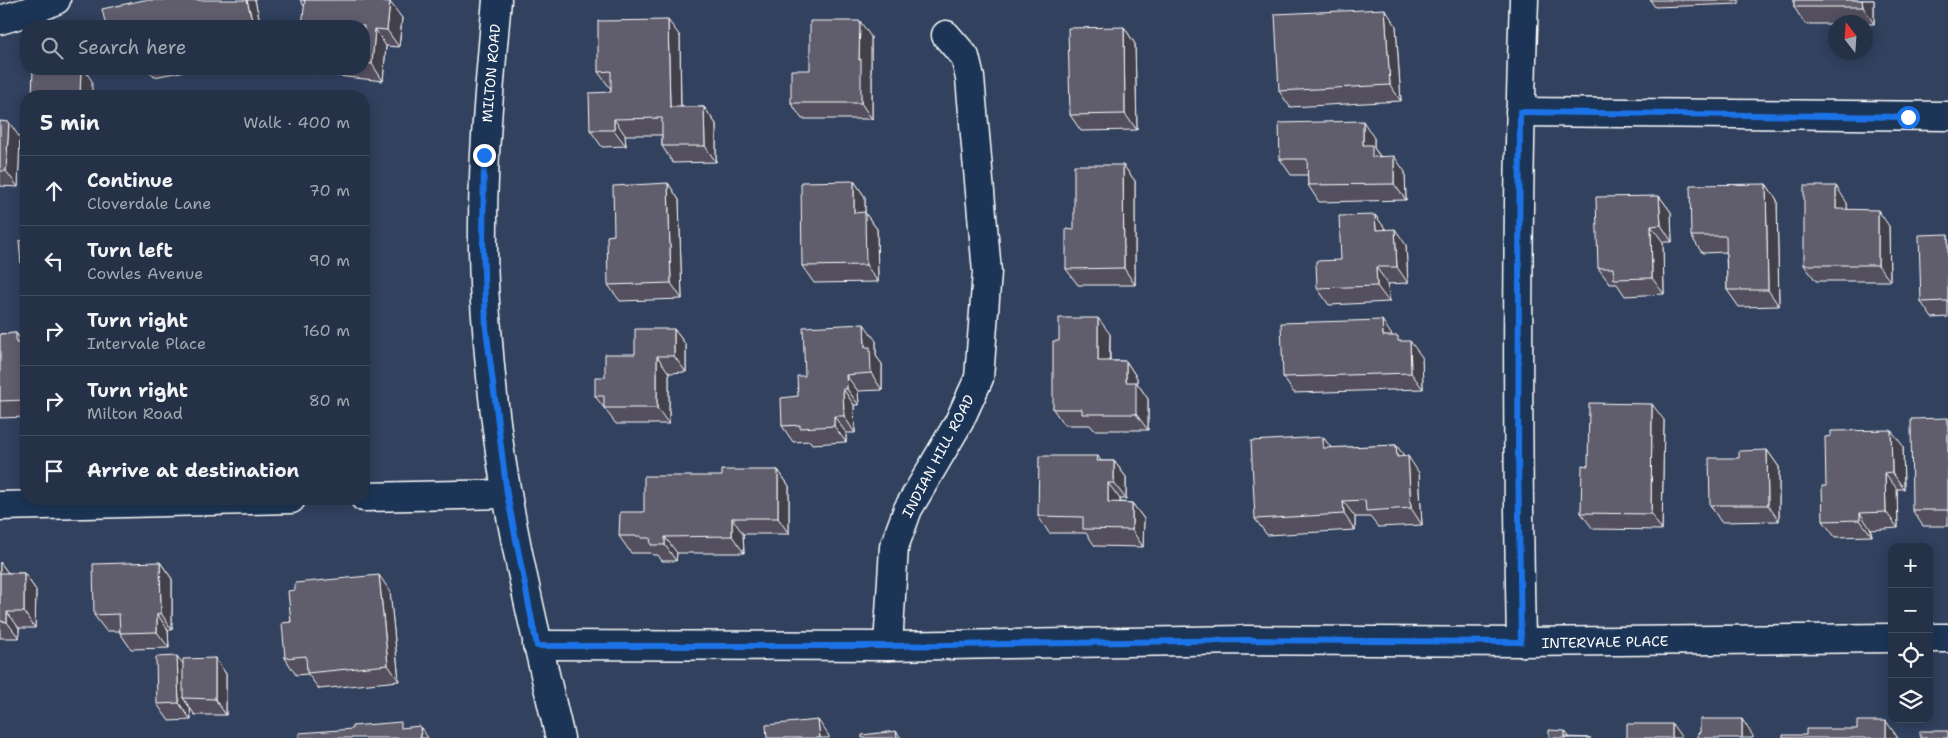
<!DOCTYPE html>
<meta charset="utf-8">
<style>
:root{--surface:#253146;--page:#2d394d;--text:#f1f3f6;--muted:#a3a9b3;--line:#424c5f}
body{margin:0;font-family:"Shantell Sans",sans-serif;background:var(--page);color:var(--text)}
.controls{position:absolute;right:15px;bottom:15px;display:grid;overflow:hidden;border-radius:10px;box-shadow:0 2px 12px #0003}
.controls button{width:45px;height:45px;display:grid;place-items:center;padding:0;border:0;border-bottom:1px solid var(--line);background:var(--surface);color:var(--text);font:25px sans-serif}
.compass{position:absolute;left:1828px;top:15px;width:45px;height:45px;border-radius:50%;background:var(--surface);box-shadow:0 2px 12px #0003;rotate:343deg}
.stop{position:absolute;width:15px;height:15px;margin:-11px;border:4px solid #1a73e8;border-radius:50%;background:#fff}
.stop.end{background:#1a73e8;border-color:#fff;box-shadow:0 1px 5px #0008}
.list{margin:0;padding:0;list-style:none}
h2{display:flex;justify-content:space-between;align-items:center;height:65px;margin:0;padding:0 20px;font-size:21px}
h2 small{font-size:16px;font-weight:400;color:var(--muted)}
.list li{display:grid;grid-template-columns:32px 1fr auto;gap:15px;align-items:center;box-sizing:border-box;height:70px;padding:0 20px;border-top:1px solid var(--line)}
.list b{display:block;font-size:19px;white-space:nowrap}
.list p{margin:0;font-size:16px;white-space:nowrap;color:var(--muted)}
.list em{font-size:16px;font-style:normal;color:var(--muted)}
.icon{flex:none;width:28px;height:28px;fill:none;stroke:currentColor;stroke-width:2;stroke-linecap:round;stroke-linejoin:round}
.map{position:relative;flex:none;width:1948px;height:738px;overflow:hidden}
.search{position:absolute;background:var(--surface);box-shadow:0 2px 12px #0003;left:20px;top:20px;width:350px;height:55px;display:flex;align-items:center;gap:12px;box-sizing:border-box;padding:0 18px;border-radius:20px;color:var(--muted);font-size:19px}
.panel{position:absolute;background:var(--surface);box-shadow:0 2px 12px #0003;left:20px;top:90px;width:350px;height:415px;border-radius:20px}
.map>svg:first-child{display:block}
</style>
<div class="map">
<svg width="1948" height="738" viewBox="0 0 1948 738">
<rect width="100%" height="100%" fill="#31415e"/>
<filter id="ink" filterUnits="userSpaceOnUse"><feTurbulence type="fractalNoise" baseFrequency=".02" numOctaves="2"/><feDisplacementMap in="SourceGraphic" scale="10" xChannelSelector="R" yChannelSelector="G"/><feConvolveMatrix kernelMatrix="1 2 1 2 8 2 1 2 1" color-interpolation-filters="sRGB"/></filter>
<g filter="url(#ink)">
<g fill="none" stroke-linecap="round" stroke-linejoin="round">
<!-- minor casing -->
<g stroke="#fff" stroke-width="31">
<g id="minor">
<path d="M0,20L30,11L56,0"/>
<path d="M1520,112L1948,116"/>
<path d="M364,497L507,494"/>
<path d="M0,506L291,499"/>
<path d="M1929,638H1948"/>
<path d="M1521,642C1517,428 1516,214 1524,0"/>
<path d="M537,645L888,646L1244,640L1521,642L1892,638"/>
<path d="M888,646L894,547L908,509L959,422L979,378L987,272L970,78L965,57L946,35"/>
</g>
</g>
<!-- tertiary casing -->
<g stroke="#fff" stroke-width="31">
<path id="tertiary" d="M497,0C487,109 477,219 487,329C491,384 497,440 507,494C521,576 541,657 560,738"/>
</g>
<!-- minor -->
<use href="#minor" stroke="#1d3557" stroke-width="28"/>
<!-- tertiary -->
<use href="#tertiary" stroke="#1d3557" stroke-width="28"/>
</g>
<!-- wall -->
<g fill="#53505e" stroke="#fff">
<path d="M255,0L261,26H106Z"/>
<path d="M300,0L386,1L402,18L399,47L386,46L383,81L310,73L307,69H364V26L304,6Z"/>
<path d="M1650,0H1739V4L1655,7Z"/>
<path d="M1794,0H1874V24H1866V22H1836V24H1805L1794,7Z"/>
<path d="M1396,26L1401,101L1290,107L1279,91Z"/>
<path d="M1124,27L1135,44L1137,130L1081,131L1070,115Z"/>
<path d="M680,36L681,107H704L716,124V162L673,163L662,146V135H625L626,146L602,147L590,130L611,92V88H610L598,72Z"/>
<path d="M871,37V74L872,76V119H802L791,103L810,70Z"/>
<path d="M148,69H184L185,71L154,77Z"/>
<path d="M0,121L20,138L18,187L0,186Z"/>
<path d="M1374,138V148L1380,156L1405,172L1406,200L1319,202L1308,185V175H1291L1280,159Z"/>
<path d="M1123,165L1135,181V285H1078L1066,269L1074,230Z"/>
<path d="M854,181L865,197V213L877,229L878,282L814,283L802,266Z"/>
<path d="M668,183L679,200L682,299L620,301L608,285Z"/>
<path d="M1766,184L1777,200L1779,306L1739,307L1727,290L1726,252L1702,253L1691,236Z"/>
<path d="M1659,196L1671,212L1672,242H1663L1664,294L1625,296L1617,284H1610L1598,268Z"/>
<path d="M1847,203V209L1889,226L1890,281H1816L1804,265Z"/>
<path d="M1375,215L1386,230L1406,245L1408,283L1388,284L1389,302L1329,305L1317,288L1341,260Z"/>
<path d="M1948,234V317L1932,318L1921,302Z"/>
<path d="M26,240V271L21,263Z"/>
<path d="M674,329L686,345V372L669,373V424H616L595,396L605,377L635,354Z"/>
<path d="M16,333L23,343H26V417L0,418V334Z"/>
<path d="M1110,334V361H1126L1137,378V383L1148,399V430H1094L1090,425H1064L1053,409L1059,341Z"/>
<path d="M876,341V356L882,364V390L858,391L859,405H854L855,433H846V442L812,444L810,441L793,442L782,426L798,396L805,376Z"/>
<path d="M1401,341L1422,357L1423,389L1294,393L1283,377Z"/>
<path d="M1948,418V526H1923L1912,510Z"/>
<path d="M1664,420L1662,530L1593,529L1581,513L1588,466Z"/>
<path d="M1323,437L1331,448L1396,445L1405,457L1419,473L1422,525L1378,527L1370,517H1355V530L1267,535L1255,519Z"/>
<path d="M1903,446L1904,489H1897L1898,528L1871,530L1872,536L1835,537L1823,521Z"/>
<path d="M1767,450L1779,467V521L1721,522L1710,505L1739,458Z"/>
<path d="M1098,456L1101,461H1114L1126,477V499H1120V502L1132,503L1144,519L1143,547L1095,546L1086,533H1049L1038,516Z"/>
<path d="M778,470L789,486V534H743L744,553H677L676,561H662L658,555H653L651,553H631L619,536L644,512L722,476Z"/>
<path d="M0,562L8,573H24L36,590L35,628H19V638H0Z"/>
<path d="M160,562L172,579V630H168L169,648L131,649L120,633V631H106L94,615Z"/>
<path d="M295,590L390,591L399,681L319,689L308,674L296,675L285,658Z"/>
<path d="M215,658L226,674V715H195L190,708L191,720L169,721L157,704L183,664Z"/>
</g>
<!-- shaded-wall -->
<g fill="#43414c" stroke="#fff">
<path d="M247,0H255L261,26H254L253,24Z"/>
<path d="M1862,0H1874V24L1863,7Z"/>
<path d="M390,2L402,18L399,47L387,30Z"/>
<path d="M1385,9L1396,26L1401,101L1390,85Z"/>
<path d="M668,20L680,36L681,124L670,107Z"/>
<path d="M860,21L871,37V74L872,76V119L861,103L859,60Z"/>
<path d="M1124,27L1135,44L1137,130L1125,114Z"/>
<path d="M375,29L386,46L383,81L372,64Z"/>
<path d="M81,69H84L92,81V96H80Z"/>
<path d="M704,107L716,124V162L705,146Z"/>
<path d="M614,119L625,135L626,146L614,130Z"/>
<path d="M1363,121L1374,138V148L1383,161V173L1363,145Z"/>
<path d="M9,122L20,138L18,187L6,171Z"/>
<path d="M1394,156L1405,172L1406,200L1394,184Z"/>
<path d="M1123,165L1135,181V285L1124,268Z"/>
<path d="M854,181L865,197V213L877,229L878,282L866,265L854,213Z"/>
<path d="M668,183L679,200L682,299L671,283Z"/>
<path d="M1766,184L1777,200L1779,306L1768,290Z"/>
<path d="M1836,186L1847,203L1848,226L1836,209Z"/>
<path d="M1659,196L1671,212L1672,242L1661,225Z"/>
<path d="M1878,210L1889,226L1890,281L1878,265Z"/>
<path d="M1375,215L1387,231L1376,230Z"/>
<path d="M1651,226L1663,242L1664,294L1652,278Z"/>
<path d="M1395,229L1406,245L1408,283L1397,267Z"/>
<path d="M1376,267L1388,284L1389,302L1377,286Z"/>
<path d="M1098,318L1110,334L1109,378L1098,361Z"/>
<path d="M1382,320L1393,337L1383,336Z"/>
<path d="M864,324L876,341V356L882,364V390L871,373L865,347Z"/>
<path d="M674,329L686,345V372L674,356Z"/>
<path d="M16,333L26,348L16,343Z"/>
<path d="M1410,341L1422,357L1423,389L1411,373Z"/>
<path d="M657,356L669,373V424L657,408Z"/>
<path d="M1126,361L1137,378V383L1148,399V430L1136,414L1126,382Z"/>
<path d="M846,375L858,391L859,405L847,389Z"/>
<path d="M843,389L854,405L855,433L844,416Z"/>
<path d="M1652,404L1664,420L1662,530L1651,514Z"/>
<path d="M834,416L846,433V442L834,426Z"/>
<path d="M1891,430L1903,446L1904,489L1892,472Z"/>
<path d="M1323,437L1335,453L1323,448Z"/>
<path d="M1396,445L1408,461L1397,457Z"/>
<path d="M1767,450L1779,467V521L1768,505Z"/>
<path d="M1408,456L1419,473L1422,525L1411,508Z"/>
<path d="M1114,461L1126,477V499L1114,483Z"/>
<path d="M778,470L789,486V534L778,518Z"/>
<path d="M1885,473L1897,489L1898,528L1886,512Z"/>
<path d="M1108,483L1120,499V519L1108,502Z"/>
<path d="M1343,501L1355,517V530L1344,514Z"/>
<path d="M1132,503L1144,519L1143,547L1132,530Z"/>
<path d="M1860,513L1871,530L1872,536L1860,520Z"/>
<path d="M732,518L743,534L744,553L732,536Z"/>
<path d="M665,537L677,553L676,561L665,545Z"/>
<path d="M0,562L11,577L0,574Z"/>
<path d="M160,562L172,579V630L161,613Z"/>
<path d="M24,573L36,590L35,628L24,612Z"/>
<path d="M379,575L390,591L399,681L388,665Z"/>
<path d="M7,612L19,628V638L7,622Z"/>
<path d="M157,614L168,630L169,648L157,632Z"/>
<path d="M177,656L189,672L183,698L190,708L191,720L179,703Z"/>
<path d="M215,658L226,674V715L215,699Z"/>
<path d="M1742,719L1753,736V738H1742Z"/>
<path d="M818,720L829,736V738H820Z"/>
<path d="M1886,721L1898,738H1886Z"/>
<path d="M1672,724L1682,738H1672Z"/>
<path d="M420,726L428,738H421Z"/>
<path d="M896,731L901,738H897Z"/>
<path d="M1565,731L1570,738L1565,737Z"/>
</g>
<!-- building -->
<g fill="#605d6d" stroke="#fff">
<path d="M144,0H247L253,24L241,26H214L213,21L188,26H106L102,9Z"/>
<path d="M303,0H373L390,2L387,30L375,29L372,64L364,63V26H302L305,0Z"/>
<path d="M1794,0H1862L1863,7H1794Z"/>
<path d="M1385,9L1390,85L1279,91L1275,14Z"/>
<path d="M668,20L670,107H704L705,146H662V118L614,119V130H590L589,93L611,92V71L598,72V21Z"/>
<path d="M810,21H860L859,60L861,59V103H791V70H810Z"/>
<path d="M1124,27L1125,114L1070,115L1068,28Z"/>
<path d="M33,69H81L80,96H32Z"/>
<path d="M0,121L9,122L6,171H0Z"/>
<path d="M1363,121V145H1372V157L1394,156V184L1308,185L1307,159H1280L1279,123Z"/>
<path d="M1074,165H1123L1124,268L1066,269V229L1074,230Z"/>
<path d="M854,181V213L865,212L866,265L802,266L801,182Z"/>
<path d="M668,183L671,283L608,285L607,236L614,235L613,186Z"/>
<path d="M1766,184L1768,290H1727L1726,236H1691L1690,185Z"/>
<path d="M1804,186H1836V209L1878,210V265H1804Z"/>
<path d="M1659,196L1661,225L1651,226L1652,278L1614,279L1613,268H1598L1596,197Z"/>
<path d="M1375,215L1376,230L1395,229L1397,267H1376L1377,286L1317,288L1316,261L1341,260L1339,216Z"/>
<path d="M1948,234V301L1921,302L1919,235Z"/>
<path d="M26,240V263H21L19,241Z"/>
<path d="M1059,318H1098V361H1126V382H1136V414H1082V409H1053V341H1059Z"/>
<path d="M1382,320L1383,336H1398V341H1410L1411,373L1283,377L1281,323Z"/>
<path d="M864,324L865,347H870L871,373L846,375L847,389H843L844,416H834V426L800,428V425L782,426L781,398L798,396L797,376H805L803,327Z"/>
<path d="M635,329H674V356H657V408H604V396H595V377H605V354H635Z"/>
<path d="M16,333V343H26V400L0,401V334Z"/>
<path d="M1589,403L1652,404L1651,514L1581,513L1582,465L1588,466Z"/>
<path d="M1948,418V510H1912L1911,419Z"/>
<path d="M1891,430L1892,472L1885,473L1886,512L1860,513V520L1823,521L1822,486H1826L1825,437L1831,436V431Z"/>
<path d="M1323,437V448L1396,445L1397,457L1408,456L1411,508L1366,511L1365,500L1343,501L1344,514L1255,519L1251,441Z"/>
<path d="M1767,450L1768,505H1710L1709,458H1739V451Z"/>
<path d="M1039,456H1098L1097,461H1114V483H1108V502L1132,503V530L1083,529V517L1038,516Z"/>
<path d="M722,470H778V518H732V536L665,537V545H651L650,538H641V536H619L620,512H644V476H722Z"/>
<path d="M160,562L161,613L157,614V632L120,633L119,614L94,615L93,564Z"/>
<path d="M0,573H24V612H7V622L0,621Z"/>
<path d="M379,575L388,665L307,673L306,656L285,658L282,623L291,622L288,591L295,590V583Z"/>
<path d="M177,656L179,703L157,704L156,657Z"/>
<path d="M215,658V699L183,698V659Z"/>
<path d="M1700,719H1742V738H1698V733H1700Z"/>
<path d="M818,720L820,738H767L766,725Z"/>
<path d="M1857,721H1886V738H1783V735H1806V729H1857Z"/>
<path d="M401,722V728L420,726L421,738H299V733L352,729V726Z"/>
<rect x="1627" y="724" width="45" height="14"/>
<path d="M1549,730L1565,731V737L1591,738H1549Z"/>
<path d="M896,731L897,738H862V735Z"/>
<rect x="1920" y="731" width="28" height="7"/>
</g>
</g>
<g fill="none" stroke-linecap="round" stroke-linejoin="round" filter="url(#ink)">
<!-- route -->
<path stroke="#1a73e8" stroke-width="6" d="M484,155L483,246L486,328L507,494L537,646H888L1244,640L1521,642L1518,456L1520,112L1908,117"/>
</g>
<g text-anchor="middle" stroke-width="4" stroke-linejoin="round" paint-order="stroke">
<!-- street labels -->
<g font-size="14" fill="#fff" stroke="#1d3557">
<text transform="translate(491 73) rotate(-85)" y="5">MILTON ROAD</text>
<text transform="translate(938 456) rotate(-62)" y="5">INDIAN HILL ROAD</text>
<text transform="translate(1605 642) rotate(-1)" y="5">INTERVALE PLACE</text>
</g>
</g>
</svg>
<div class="controls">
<button>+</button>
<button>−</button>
<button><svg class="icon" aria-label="locate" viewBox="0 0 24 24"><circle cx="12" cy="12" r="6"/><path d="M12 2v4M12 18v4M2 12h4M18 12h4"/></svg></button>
<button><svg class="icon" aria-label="layers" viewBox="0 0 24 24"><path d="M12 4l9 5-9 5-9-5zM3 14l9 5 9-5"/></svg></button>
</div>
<svg class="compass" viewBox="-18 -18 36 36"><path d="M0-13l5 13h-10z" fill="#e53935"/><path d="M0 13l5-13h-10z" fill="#a3a9b3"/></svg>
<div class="stop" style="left:1908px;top:117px"></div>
<div class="stop end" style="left:484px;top:155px"></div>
<div class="search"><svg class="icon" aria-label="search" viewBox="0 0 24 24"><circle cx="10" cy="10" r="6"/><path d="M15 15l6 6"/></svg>Search here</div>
<section class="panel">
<h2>5 min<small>Walk · 400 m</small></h2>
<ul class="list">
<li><svg class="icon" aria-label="ahead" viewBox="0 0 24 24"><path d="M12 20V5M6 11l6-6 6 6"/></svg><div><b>Continue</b><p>Cloverdale Lane</p></div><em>70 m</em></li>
<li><svg class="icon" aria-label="left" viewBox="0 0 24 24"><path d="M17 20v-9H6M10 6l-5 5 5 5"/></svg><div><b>Turn left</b><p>Cowles Avenue</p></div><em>90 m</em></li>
<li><svg class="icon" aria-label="right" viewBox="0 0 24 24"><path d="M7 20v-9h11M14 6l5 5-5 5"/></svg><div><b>Turn right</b><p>Intervale Place</p></div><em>160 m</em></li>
<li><svg class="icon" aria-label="right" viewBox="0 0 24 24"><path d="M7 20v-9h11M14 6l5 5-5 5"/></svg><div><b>Turn right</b><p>Milton Road</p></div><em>80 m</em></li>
<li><svg class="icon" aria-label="arrive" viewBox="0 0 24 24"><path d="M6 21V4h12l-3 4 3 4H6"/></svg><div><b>Arrive at destination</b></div></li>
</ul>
</section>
</div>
